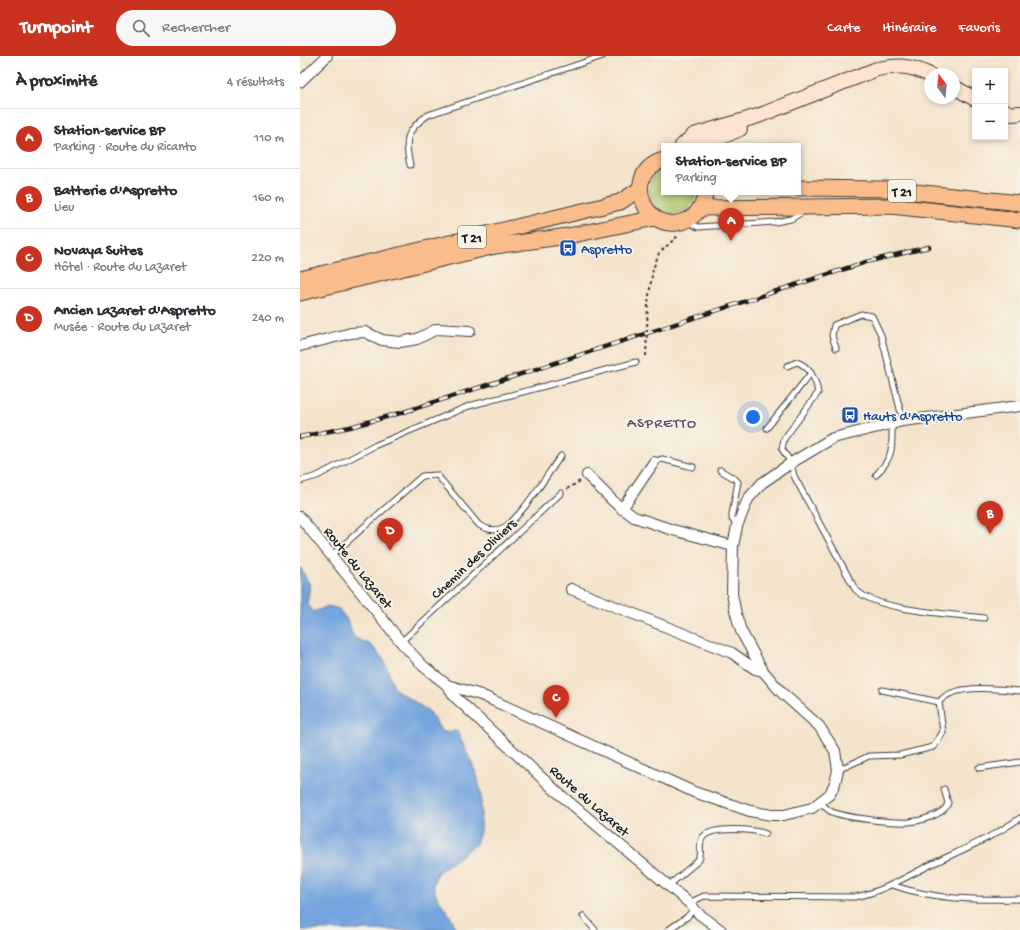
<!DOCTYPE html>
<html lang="fr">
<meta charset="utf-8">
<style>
:root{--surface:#fff;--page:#f7f7f7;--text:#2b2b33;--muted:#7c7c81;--line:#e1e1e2;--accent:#c8321e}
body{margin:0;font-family:"Gochi Hand",sans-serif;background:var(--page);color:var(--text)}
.controls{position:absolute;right:12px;top:12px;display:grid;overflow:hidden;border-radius:0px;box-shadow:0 2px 6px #0003}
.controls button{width:36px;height:36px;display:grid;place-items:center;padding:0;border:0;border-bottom:1px solid var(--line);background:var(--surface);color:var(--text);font:20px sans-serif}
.compass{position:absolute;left:624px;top:12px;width:36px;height:36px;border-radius:50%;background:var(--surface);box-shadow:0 2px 6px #0003;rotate:345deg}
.you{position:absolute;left:453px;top:361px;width:14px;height:14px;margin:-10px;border:3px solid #fff;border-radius:50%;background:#1a73e8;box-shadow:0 0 0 6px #1a73e833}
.badge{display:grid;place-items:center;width:26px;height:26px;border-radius:50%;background:var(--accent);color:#fff;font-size:13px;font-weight:700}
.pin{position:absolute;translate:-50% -33px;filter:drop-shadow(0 1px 2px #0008)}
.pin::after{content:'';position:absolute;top:21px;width:14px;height:12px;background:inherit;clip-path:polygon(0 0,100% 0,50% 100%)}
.popup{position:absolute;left:361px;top:87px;width:140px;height:52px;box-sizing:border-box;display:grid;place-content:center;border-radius:0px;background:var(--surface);filter:drop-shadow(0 1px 3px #0005);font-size:13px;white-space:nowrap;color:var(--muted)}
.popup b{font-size:15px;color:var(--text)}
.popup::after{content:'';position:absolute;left:50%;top:100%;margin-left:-8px;border:8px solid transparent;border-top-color:var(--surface)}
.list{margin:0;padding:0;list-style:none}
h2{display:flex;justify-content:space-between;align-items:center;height:52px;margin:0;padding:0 16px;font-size:17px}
h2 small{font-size:13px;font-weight:400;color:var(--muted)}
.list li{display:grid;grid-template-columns:26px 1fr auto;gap:12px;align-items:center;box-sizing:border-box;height:60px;padding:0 16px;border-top:1px solid var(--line)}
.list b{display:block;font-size:15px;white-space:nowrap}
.list p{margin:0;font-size:13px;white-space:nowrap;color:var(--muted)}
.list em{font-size:13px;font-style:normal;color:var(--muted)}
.icon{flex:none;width:22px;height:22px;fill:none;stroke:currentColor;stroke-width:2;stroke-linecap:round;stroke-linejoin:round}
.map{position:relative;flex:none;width:720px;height:874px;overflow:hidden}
header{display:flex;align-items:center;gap:24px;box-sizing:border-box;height:56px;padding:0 20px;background:var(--accent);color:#fff}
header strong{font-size:19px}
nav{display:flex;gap:22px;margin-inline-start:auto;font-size:14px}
.search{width:280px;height:36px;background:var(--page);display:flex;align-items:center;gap:10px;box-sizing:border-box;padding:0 14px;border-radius:22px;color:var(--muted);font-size:15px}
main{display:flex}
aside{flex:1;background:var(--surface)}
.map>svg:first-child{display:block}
</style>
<header>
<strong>Turnpoint</strong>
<div class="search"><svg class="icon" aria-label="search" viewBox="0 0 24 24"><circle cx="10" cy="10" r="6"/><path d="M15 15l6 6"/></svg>Rechercher</div>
<nav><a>Carte</a><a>Itinéraire</a><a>Favoris</a></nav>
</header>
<main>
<aside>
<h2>À proximité<small>4 résultats</small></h2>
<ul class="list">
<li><span class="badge">A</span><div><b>Station-service BP</b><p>Parking · Route du Ricanto</p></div><em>110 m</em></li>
<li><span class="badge">B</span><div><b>Batterie d'Aspretto</b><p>Lieu</p></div><em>160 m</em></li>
<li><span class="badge">C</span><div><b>Novaya Suites</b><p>Hôtel · Route du Lazaret</p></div><em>220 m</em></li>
<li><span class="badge">D</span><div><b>Ancien Lazaret d'Aspretto</b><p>Musée · Route du Lazaret</p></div><em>240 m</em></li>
</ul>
</aside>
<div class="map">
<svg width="720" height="874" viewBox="0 0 720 874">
<rect width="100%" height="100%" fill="#f7f3e8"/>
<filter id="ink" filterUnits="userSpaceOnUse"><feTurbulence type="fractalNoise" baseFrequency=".025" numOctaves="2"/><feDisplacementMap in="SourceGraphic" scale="8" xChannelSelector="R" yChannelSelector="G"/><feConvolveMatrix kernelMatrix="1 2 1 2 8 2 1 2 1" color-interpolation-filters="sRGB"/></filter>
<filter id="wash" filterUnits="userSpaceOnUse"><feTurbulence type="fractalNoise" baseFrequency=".012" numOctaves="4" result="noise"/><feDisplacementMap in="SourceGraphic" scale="16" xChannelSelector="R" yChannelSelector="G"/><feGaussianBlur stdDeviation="0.9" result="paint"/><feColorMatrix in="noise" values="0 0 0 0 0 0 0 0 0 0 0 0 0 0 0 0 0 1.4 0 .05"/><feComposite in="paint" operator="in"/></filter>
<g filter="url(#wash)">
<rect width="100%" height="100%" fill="#f4e3cb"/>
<!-- green -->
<path fill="#adc56a" stroke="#647043" d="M364,112V136H396C396,142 393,148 388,152C362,174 330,130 364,112Z"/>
<!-- water -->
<path fill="#75a4de" stroke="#48607d" d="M0,511L10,529L7,548L13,556L28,550L39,553L47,564L53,580L57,583L71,589L84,604L95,633L130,656L142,676L157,675L177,719L181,737V758L180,776L176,788L137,817L133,829L137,841L153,864L155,874H0Z"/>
</g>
<g filter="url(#ink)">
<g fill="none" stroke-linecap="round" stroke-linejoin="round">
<!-- lane casing -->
<g stroke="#3c3a36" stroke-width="7">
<g id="lane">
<path d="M110,109C104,83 106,74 128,59L303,0"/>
<path d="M388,166L398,171L475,166L491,163L504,155"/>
<path d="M536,292L532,280L534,269L561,258L572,260L581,279L603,365"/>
<path d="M487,310L497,306C510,311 516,324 518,337L484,383L482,393L491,407L494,420L555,533C575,555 653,558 684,562"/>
<path d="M467,372L511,317"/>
<path d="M354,406L362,403L393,411"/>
<path d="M420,414L435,423L438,426L432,458V463L437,469"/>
<path d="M576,419C594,400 592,393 592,368"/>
<path d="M0,425L17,420L76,389L169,350L336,306"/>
<path d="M32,499L122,420L137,419L179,469C186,473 193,475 200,473C217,469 249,415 261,400"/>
<path d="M101,586L261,437"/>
<path d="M582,634L639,646"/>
<path d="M679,712L720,706"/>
<path d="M538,714L569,700L600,699L633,691L643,676L639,646C655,627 697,633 720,635"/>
<path d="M521,747C524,750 527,753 530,755C544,762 593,767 609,766C620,765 645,759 648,747L644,733"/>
<path d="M592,829C635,844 675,844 720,843"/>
<path d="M368,830L399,804C403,797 397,789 403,781C412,770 454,773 466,778"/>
<path d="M389,847L404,840L555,841C582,836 604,822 628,810C659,795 692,782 720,762"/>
<path d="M283,860L295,874"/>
<path d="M368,874L387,861L394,853"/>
</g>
</g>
<!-- street casing -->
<g stroke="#3c3a36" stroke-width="12">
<g id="street">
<path d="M0,26L27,0"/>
<path d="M0,290L51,277L65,276L82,284L100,286L117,283L137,273L170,275"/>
<path d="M287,419L314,446L334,461L373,474L433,490"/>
<path d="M322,453L354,406"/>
<path d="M0,461L101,586L123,610L147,629L155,641L256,735L389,847L399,858L421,874"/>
<path d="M271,533L432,597L455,613L463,615"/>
<path d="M147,629L181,639L394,736L450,755L471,759H484L512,752L530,738L535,727L538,714L535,695L519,670L481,636L463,615L441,575L436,558L432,538L433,490L437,470L448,443L462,427L491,407L533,382L603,365L720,350"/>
</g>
</g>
<!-- secondary casing -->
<g stroke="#3c3a36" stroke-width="16">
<g id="secondary">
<path d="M654,31L675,43"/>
<path d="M705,55L712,58L720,57"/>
<path d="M382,90L394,79L458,60L577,13C599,9 609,9 630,19"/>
<path d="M401,90L440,73"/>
</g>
</g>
<!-- primary casing -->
<g stroke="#3c3a36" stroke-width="17">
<g id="primary">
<path d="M364,104C317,117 348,187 390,162C399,157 405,146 405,136"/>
<path d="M498,132L586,133L720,147"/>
<path d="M400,152L591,150L720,164"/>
<path d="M0,223L320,146L340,133"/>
<path d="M0,237L195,190L268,180L355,162"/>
</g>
</g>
<!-- path -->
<g stroke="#3c3a36" stroke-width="2" stroke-dasharray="3 3" stroke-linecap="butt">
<path d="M348,246L353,213L359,197L379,179"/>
<path d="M267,433L280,425"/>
</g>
<!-- lane -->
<use href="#lane" stroke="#fff" stroke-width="5"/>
<!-- street -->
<use href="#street" stroke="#fff" stroke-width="10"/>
<!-- secondary -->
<use href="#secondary" stroke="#fde4d1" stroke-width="14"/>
<!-- primary -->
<use href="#primary" stroke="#fabc8b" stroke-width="15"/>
<!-- rail casing -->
<g stroke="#1c1c1c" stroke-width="4.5">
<path id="rail" d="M0,381L50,371L104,356L566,206L629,191"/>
</g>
<!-- rail -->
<use href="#rail" stroke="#f7f3e8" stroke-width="3" stroke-dasharray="9" stroke-linecap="butt"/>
<!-- path-bridge -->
<path stroke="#3c3a36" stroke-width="2" stroke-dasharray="3 3" stroke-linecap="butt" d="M346,300L348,246"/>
</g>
</g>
<!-- icons -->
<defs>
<g id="bus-square" transform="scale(0.9)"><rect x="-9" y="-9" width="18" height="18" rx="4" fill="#1a4fb4" stroke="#f7f3e8"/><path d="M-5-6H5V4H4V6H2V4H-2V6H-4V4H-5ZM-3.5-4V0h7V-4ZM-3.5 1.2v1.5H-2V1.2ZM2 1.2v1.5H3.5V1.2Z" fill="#fff"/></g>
</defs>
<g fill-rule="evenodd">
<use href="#bus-square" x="268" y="192"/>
<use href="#bus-square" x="550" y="359"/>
</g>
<g text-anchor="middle" stroke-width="4" stroke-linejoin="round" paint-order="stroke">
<!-- shield labels -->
<g fill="#f7f3e8" stroke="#5e5c59" stroke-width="1">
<rect x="588" y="124" width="28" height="22" rx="3"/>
<rect x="158" y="170" width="28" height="22" rx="3"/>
</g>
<g font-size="13" font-weight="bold" fill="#1c1c1c">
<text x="602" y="140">T 21</text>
<text x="172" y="186">T 21</text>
</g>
<!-- transit labels -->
<g font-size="14" fill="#164399" stroke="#f7f3e8" text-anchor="start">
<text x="281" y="197">Aspretto</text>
<text x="563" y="364">Hauts d'Aspretto</text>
</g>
<!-- street labels -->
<g font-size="14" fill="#1c1c1c" stroke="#f7f3e8">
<text transform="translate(173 502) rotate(-43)" y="5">Chemin des Oliviers</text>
<text transform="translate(59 511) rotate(51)" y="5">Route du Lazaret</text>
<text transform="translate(290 744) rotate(41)" y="5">Route du Lazaret</text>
</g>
<!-- neighbourhood labels -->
<g font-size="15" letter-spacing="1" fill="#5a4e64" stroke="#f7f3e8">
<text x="362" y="371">ASPRETTO</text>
</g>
</g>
</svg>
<div class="controls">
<button>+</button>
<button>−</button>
</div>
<svg class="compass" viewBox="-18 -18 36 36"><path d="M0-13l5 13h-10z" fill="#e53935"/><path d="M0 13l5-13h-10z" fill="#7c7c81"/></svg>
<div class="you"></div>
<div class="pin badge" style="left:431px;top:185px">A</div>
<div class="popup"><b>Station-service BP</b>Parking</div>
<div class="pin badge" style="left:690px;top:478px">B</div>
<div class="pin badge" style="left:256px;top:662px">C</div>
<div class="pin badge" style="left:90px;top:495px">D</div>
</div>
</main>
